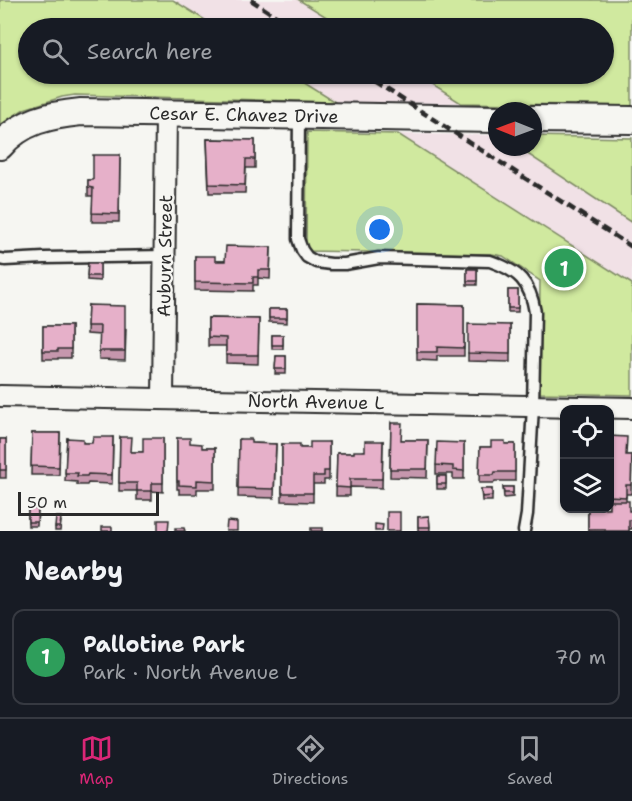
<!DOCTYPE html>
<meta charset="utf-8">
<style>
:root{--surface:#171b24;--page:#20242c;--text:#f1f3f6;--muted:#9ea1a6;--line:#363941;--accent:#db2777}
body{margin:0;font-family:"Shantell Sans",sans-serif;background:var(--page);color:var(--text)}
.controls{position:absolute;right:18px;bottom:18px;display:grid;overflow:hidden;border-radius:12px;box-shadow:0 2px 4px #0004}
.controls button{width:54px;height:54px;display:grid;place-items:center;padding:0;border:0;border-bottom:2px solid var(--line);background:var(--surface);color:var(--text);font:30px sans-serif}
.compass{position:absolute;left:488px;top:102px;width:54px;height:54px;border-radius:50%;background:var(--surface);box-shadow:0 2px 4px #0004;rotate:271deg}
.scale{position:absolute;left:18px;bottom:15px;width:141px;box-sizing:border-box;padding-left:6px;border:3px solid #2b2b2b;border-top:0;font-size:16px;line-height:21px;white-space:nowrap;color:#2b2b2b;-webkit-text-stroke:4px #f6f6f2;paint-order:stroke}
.you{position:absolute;left:380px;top:230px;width:21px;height:21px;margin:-15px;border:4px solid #fff;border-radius:50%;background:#1a73e8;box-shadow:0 0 0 9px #1a73e833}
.badge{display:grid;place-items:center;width:39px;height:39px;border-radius:50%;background:var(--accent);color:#fff;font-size:20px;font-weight:700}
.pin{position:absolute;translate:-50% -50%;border:3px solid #fff;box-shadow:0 2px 6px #0006}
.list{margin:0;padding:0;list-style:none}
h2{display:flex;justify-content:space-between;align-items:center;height:78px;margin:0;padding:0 24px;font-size:26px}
h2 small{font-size:20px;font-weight:400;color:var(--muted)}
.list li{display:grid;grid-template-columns:39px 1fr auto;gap:18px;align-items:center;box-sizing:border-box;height:96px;margin:0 12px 12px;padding:0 12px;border:2px solid var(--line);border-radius:12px}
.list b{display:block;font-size:22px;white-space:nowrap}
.list p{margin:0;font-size:20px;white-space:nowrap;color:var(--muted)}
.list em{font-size:20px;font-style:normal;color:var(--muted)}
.icon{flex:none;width:33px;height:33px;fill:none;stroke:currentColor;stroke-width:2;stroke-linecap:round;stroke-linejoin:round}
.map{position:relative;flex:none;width:632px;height:531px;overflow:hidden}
.search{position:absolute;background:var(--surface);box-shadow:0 2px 4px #0004;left:18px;right:18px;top:18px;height:66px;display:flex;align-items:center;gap:15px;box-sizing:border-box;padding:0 21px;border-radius:33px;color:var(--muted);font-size:22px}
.sheet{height:186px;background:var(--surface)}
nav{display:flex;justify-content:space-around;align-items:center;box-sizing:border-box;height:84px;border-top:2px solid var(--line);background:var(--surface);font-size:16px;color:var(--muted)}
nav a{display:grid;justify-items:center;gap:3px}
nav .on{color:var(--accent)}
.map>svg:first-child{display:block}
</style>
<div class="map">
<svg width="632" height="531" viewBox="0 0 632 531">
<rect width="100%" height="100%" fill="#f6f6f2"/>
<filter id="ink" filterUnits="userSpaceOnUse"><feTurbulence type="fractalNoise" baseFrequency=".0167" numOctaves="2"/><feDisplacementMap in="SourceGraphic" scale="12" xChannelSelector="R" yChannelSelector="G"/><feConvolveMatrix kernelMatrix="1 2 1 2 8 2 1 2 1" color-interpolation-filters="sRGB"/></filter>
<g filter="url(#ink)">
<!-- built -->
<g fill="#f1e1e6">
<path d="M173,0H299L344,28H218Z"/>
<path d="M290,74H415L461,103L335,102Z"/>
<path d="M398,134L497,135V147H517L632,223V284Z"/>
</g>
<!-- green -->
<g fill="#d0e99f" stroke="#7e8a65" stroke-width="1.5">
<path d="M0,0H173L218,28H28V74H290L335,102L75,95L62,97L24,109L0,125Z"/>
<path d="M299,0H632V106L461,103L415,74H604V28H344Z"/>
<path d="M307,132L398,134L632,284V395L539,393L540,281L503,256L492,254L306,251Z"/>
<path d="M533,136L632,138V223L517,147H533Z"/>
</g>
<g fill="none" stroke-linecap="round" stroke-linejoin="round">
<!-- service casing -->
<g stroke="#2b2b2b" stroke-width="15">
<g id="service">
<path d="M299,116L298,239L302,250L307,257L316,262L331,264H345L379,258L490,261C519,271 530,282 535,312L533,406L527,514L524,531"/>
<path d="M0,259L5,260L44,258L165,256"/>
</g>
</g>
<!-- minor casing -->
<g stroke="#2b2b2b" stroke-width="24">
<g id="minor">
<path d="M0,396L632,408"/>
<path d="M163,399L166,113"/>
</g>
</g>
<!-- tertiary casing -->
<g stroke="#2b2b2b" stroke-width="30">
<g id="tertiary">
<path d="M533,119L632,120"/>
<path d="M0,146C21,121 50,115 81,112L497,119"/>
</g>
</g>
<!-- service -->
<use href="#service" stroke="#f6f6f2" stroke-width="10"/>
<!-- minor -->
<use href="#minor" stroke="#f6f6f2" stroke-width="20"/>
<!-- tertiary -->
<use href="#tertiary" stroke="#f6f6f2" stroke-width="26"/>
<!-- rail -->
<g stroke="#2b2b2b" stroke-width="4.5" stroke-dasharray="9 4.5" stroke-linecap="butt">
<path d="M251,0L294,28"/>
<path d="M363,74L632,247"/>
</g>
</g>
<!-- wall -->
<g fill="#c697ad" stroke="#2b2b2b" stroke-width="1.5">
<path d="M207,139L255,140V168H246L245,193H209Z"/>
<path d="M120,155L119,222H92L93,196H88V180H93Z"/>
<path d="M271,247L270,279L258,278V285H253V291L195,290V256L215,261H225Z"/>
<path d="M88,263H100V281L87,280Z"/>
<rect x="467" y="269" width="10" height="16"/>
<rect x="508" y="290" width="10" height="22"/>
<path d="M417,304L464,305V356H437V361L417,360Z"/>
<path d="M88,305L126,329L125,360L99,359L100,335L87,334Z"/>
<path d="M269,309H287V323L269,322Z"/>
<path d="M208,318L259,319L258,364L226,363V346H208Z"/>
<path d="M510,325V362L468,361V353Z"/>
<path d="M43,326H71V358H58V359H43Z"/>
<rect x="272" y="335" width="11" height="14"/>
<path d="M276,356H286V374H275Z"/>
<path d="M391,423L401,440H428L427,478L390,477Z"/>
<path d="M32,433H60L59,475H31Z"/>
<path d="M609,436L626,455H632L631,494H626V501L629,511H632V529H629V531H588V508H609Z"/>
<path d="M113,437L112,484L88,483L87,485H77V482L65,481L67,438L83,443H92Z"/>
<path d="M120,437L131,452H143L163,438V492L152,491V500H137V491H119Z"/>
<path d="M177,438L202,448H215V489H197V494H179V489H177Z"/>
<rect x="0" y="439" width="6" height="39"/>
<path d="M239,439L251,443L276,444L274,498L238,497Z"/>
<path d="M383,441L382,488L350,487V496H336L337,453H354L365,451Z"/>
<path d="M329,442V480H324V484H313V502L282,501V444L300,448H310Z"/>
<path d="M464,443V479H453V474H436V465Z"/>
<path d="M505,444H515V481H495L494,483H479L480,447H491Z"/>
<rect x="437" y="476" width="9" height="13"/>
<path d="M503,487H513V497L504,498Z"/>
<path d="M481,489H492V501H482Z"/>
<path d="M28,508L38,509L37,526H28Z"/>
<path d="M429,516L430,531H418V517Z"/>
<path d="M61,522L60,531H55V527Z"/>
</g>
<!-- building -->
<g fill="#e6b0c9" stroke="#2b2b2b" stroke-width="1.5">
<path d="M207,139L255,140V159H246L245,185L209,184Z"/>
<path d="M93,155H120L119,214L92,213L93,188L88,187V180H93Z"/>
<path d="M226,246L271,247L270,270H258V277H253V283L195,282V256H215V261H225Z"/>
<path d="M88,263H100V276H87Z"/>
<rect x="467" y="269" width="10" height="12"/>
<rect x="508" y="290" width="10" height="18"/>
<path d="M417,304L464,305V348L437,347V352H417Z"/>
<path d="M88,305L125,306V351H99L100,326H87Z"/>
<rect x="269" y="309" width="18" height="9"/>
<path d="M208,318L259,319L258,355H226V338L208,337Z"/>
<path d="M468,324L510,325V354L468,353Z"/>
<path d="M43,326H71V349H58V351H43Z"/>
<rect x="272" y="335" width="11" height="10"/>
<path d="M276,356H286V369H275Z"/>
<path d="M391,423H402L401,440H428L427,469H390Z"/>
<path d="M32,433H60L59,467L31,466Z"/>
<path d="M609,436L627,437L626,455H632L631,485H626V497L609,496Z"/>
<path d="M93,437H113L112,475L88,474L87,476H77L78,473H65L67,438L83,439V443H92Z"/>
<path d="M120,437H132L131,452H143V438H163V483H152V491H137V483H119Z"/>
<path d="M177,438H190V443L202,444V448H215V481L197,480V486L179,485V481H177Z"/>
<rect x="0" y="439" width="6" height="31"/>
<path d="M239,439H251V443L276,444L274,489L238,488Z"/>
<path d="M365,441H383L382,479H350V488L336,487L337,453H354V451H365Z"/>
<path d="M491,441H505V444H515V472H495L494,475H479L480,447H491Z"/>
<path d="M310,442H329V471H324V476H313V493H282V444H300V448H310Z"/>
<path d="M437,442L464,443V471L453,470V466L436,465Z"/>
<rect x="437" y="476" width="9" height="8"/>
<path d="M503,487H513V493H504Z"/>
<path d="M481,489H492V496L482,497Z"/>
<path d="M609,501H629V511H632V520H629V531H605V529H588V508H609Z"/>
<path d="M28,508L38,509L37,522H28Z"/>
<rect x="387" y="512" width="13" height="19"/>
<path d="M429,516L430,527H418V517Z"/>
<path d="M56,517H61L60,527H55Z"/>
<path d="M158,520H169L168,531H158Z"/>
<path d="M227,521L237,522V531H226Z"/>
<path d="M375,524L383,525L382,531H375Z"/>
<rect x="102" y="527" width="10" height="4"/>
<path d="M175,528H184L185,531H175Z"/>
<rect x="311" y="528" width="12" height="3"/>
</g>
</g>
<g text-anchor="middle" stroke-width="4.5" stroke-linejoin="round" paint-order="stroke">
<!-- street labels -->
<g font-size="18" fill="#2b2b2b" stroke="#f6f6f2">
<text transform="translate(244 115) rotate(1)" y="6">Cesar E. Chavez Drive</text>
<text transform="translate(165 256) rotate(-89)" y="6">Auburn Street</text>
<text transform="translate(316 402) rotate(1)" y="6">North Avenue L</text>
</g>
</g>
</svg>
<div class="controls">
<button><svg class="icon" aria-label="locate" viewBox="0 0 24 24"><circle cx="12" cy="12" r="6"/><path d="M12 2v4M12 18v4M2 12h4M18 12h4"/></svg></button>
<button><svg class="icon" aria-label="layers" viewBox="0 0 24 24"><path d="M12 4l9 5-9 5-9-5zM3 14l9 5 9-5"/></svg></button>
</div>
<svg class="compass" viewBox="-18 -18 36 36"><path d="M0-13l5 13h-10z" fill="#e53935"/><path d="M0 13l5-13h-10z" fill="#9ea1a6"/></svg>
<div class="scale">50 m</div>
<div class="you"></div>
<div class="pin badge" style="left:564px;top:268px;background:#2e9e5b">1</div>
<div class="search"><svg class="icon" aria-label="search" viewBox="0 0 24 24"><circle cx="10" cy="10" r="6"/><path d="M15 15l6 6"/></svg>Search here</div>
</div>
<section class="sheet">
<h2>Nearby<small></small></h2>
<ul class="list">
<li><span class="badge" style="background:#2e9e5b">1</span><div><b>Pallotine Park</b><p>Park · North Avenue L</p></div><em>70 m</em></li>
</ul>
</section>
<nav>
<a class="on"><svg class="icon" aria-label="map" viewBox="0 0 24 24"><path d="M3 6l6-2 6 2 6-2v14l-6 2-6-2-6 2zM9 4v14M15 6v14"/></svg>Map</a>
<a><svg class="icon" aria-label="directions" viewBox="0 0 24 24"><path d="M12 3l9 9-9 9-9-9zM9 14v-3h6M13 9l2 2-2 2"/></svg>Directions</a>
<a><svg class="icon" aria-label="saved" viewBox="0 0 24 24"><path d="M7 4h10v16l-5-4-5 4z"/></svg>Saved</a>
</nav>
